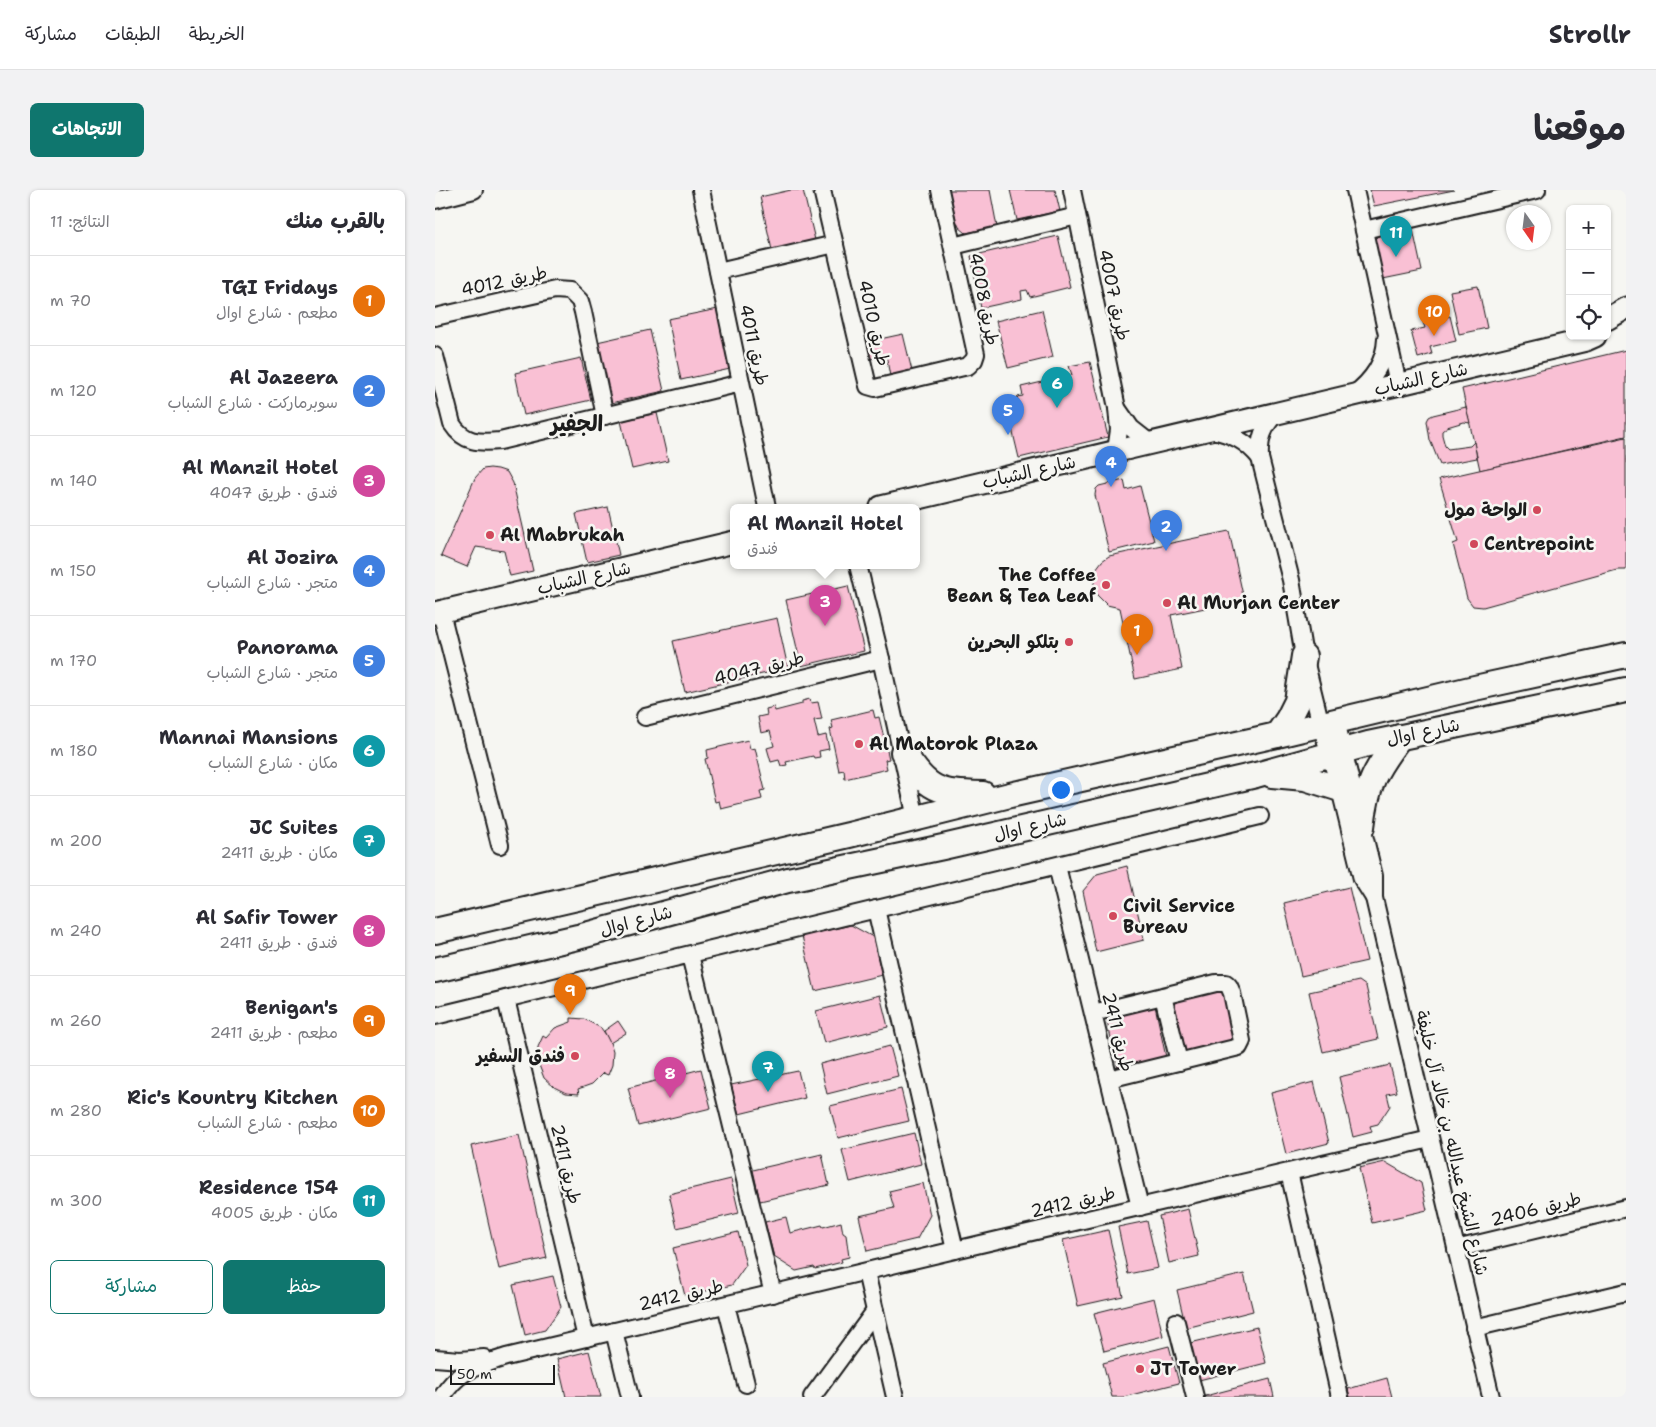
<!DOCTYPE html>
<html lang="ar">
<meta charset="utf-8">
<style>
:root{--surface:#fff;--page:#f2f2f3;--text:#2b2b33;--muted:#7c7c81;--line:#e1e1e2;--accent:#0f766e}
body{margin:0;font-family:"Shantell Sans","Playpen Sans Arabic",sans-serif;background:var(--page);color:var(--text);direction:rtl}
.controls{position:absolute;right:15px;top:15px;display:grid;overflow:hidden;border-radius:8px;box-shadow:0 1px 4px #0004}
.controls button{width:45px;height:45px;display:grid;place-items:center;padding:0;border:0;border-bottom:1px solid var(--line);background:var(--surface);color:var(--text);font:25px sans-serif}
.compass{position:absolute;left:1071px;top:15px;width:45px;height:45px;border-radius:50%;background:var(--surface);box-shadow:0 1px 4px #0004;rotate:166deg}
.scale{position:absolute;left:15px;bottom:12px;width:105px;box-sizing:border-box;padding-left:5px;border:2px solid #1c1c1c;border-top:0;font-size:14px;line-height:18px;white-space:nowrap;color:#1c1c1c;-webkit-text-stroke:4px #f6f6f2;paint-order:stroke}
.you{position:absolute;left:625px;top:599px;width:18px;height:18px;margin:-12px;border:4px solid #fff;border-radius:50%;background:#1a73e8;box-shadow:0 0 0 8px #1a73e833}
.badge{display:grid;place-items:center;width:32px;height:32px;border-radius:50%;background:var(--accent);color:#fff;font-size:16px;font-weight:700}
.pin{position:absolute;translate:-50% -41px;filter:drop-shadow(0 1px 2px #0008)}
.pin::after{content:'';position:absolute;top:26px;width:18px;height:15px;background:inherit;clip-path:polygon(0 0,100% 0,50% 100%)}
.popup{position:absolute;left:295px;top:314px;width:190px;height:65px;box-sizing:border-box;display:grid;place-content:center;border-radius:8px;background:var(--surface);filter:drop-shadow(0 1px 4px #0005);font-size:16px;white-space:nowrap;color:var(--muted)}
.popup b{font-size:19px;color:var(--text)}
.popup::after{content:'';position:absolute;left:50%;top:100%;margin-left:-10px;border:10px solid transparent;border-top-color:var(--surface)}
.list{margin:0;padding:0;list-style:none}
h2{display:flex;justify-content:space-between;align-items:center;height:65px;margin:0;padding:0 20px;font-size:21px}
h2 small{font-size:16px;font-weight:400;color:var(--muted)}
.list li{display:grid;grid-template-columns:32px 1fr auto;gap:15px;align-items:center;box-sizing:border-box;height:90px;padding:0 20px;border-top:1px solid var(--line)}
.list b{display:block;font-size:19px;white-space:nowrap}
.list p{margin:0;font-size:16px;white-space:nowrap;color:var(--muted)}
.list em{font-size:16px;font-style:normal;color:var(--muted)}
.actions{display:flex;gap:10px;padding:15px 20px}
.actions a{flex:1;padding:11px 0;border:1px solid var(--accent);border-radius:8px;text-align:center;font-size:18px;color:var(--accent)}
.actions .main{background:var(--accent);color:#fff}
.icon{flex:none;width:28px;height:28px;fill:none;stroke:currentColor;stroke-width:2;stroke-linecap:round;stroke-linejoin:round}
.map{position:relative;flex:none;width:1191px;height:1207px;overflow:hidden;direction:ltr;border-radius:8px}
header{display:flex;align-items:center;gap:30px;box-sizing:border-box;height:70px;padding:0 25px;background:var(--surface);border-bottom:1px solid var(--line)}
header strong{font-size:24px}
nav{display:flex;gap:28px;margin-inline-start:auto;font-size:18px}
.intro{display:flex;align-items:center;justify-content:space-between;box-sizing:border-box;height:120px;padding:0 30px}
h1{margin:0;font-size:35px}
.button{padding:12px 22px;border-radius:8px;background:var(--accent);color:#fff;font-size:18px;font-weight:700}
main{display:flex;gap:30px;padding:0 30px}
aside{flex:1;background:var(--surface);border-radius:8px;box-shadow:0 1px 4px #0004}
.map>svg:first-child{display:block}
</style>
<header>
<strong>Strollr</strong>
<nav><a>الخريطة</a><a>الطبقات</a><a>مشاركة</a></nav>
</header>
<div class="intro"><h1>موقعنا</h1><a class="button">الاتجاهات</a></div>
<main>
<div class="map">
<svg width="1191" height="1207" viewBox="0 0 1191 1207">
<rect width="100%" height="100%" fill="#f6f6f2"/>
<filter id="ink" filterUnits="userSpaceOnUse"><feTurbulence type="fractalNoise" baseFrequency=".02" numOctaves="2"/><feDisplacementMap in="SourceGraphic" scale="10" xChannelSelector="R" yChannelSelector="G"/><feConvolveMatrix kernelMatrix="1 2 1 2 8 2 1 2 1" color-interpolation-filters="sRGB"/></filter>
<g filter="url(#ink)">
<!-- building -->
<g fill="#f9c0d4" stroke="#1c1c1c">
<path d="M356,0H368L380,50L337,60L325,7Z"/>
<path d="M514,0H555L562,37L531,43L524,37L521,30Z"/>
<path d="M575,0H620L625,21L582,30Z"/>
<path d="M935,0H1019L939,16Z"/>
<path d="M977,35L987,81L943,90L936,54L946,42Z"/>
<path d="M623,46L635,97L595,107L592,100L586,101L587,109L546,118L536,66Z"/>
<path d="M1043,96L1052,138L1024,144L1015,101Z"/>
<path d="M283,119L295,179L246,190L233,129Z"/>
<path d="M607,120L618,167L573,178L561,131Z"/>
<path d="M1015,126L1021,151L995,157L997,164L983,168L976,141L990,138L988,132Z"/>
<path d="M215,140L229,201L176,213L162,152Z"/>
<path d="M468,144L477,181L455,186L451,165L435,169L431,152Z"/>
<path d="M1191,160V246L1045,280L1027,199Z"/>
<path d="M146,168L156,210L89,225L80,183Z"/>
<path d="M655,172L673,247L584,268L573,222L580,220L579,216L584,213L582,207L588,206L586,197L637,185L634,176Z"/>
<path d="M1031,217L1035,233L1029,232L1012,237L1007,241V245L1010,256L1013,259L1035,256L1039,252L1042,268L1005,275L995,250L992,231L994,227L998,225Z"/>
<path d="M222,223L233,271L197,279L186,231Z"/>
<path d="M1191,247V380H1182L1048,417L1038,416L1032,408L1018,354L1023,352L1004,289Z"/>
<path d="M55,278L63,279L72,282L78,293L98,381L75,386L69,361L41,357L32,377L6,366L40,288L48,279Z"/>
<path d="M689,290L691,300L705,296L719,351L674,362L660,305L661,299L664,296Z"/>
<path d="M173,317L184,365L152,372L141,324Z"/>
<path d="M794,341L809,410L736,425L747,479L700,489L685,418L672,415L662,405L659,397V386L661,379L667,371L674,366Z"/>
<path d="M413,396L429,461L366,476L351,410Z"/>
<path d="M342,428L353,478L250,502L238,451Z"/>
<path d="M375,509L376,513L383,512L387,529L379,530L383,547L391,545L394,559L384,561L385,567L379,568L378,566L351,572L352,575L346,576L344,570L336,572L332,558L339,556L335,541L326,543L323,527L332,525L331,519L339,517L340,521L367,514V511Z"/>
<path d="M438,520L440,528L444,527L454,569L450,570L452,579L410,589L409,580L404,581L395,539L398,538L396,530Z"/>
<path d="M313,550L315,559L320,558L330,600L325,601L327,609L286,619L284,611L280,612L270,569L273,568L272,560Z"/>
<path d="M692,676L709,750L661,762L648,701L662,684Z"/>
<path d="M914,697L932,771L866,786L849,713Z"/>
<path d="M416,735L438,747L447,785L380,801L367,746Z"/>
<path d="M924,791L931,796L943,849L888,862L874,802Z"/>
<path d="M787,795L801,856L752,867L738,807Z"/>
<path d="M445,805L453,837L389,853L381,821Z"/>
<path d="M719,811L732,872L684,883L670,822Z"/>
<path d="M136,828L149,829L166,838L174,849L178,862L177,875L173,885L168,883L157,894L143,899L144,904L131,903L119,897L109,888L102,870L103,857L108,846L111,848L120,838L136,832Z"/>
<path d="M183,831L191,843L175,853L169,841Z"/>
<path d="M455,856L463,886L392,904L385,874Z"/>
<path d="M955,875L962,902L952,904L955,916L943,934L935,936L937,942L918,947L904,887Z"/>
<path d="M266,879L276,918L203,936L193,898Z"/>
<path d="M363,881L370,908L304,924L296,895Z"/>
<path d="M879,892L894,953L851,964L836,903Z"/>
<path d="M466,899L474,931L403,948L395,916Z"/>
<path d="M479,943L486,974L415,992L407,960Z"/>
<path d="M84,945L112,1068L64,1079L36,956Z"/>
<path d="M387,964L394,995L325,1011L318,980Z"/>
<path d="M950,972L986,993L992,1020L937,1033L924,978Z"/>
<path d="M296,989L304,1023L242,1038L234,1004Z"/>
<path d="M488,993L495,1025L482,1049L432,1061L424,1026L459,1018L454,1001Z"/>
<path d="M753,1019L764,1066L734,1073L724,1026Z"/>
<path d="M351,1027L355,1043L387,1035L388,1037L406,1032L408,1043L411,1045L414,1067L406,1069L407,1072L380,1079L379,1077L361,1081L339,1067L330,1032Z"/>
<path d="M712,1031L723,1078L693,1084L683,1037Z"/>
<path d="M673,1040L688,1106L643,1116L628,1050Z"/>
<path d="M303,1042L311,1075L297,1095L250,1106L238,1058Z"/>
<path d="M809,1084L818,1121L751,1138L742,1100Z"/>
<path d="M118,1086L126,1117L110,1140L90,1145L78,1095Z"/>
<path d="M719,1108L728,1146L669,1161L659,1123Z"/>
<path d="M822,1137L831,1173L764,1190L755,1153Z"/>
<path d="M734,1156L744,1193L688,1207H677L668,1173Z"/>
<path d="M154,1161L166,1207H131L122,1169Z"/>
<path d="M952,1188L957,1207H915L913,1199Z"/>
<path d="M835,1189L839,1207H770V1206Z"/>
</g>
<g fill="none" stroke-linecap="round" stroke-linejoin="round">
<!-- minor casing -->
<g stroke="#1c1c1c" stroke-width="20">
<g id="minor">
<path d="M266,0L332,317"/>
<path d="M387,0L433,196L440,198L533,176L539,170L541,164L505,0"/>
<path d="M637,0L682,218L684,240L681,261"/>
<path d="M920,0L963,194"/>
<path d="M0,10L39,0"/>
<path d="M929,40L1102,0"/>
<path d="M518,56L642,26"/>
<path d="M283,81L400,54"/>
<path d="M0,127L120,100L135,101L145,111L148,122L170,226"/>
<path d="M0,166L17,234C29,253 44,253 65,251L306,193"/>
<path d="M918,205C937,191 950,173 951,149"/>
<path d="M682,218L696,238L715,253"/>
<path d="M841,223C828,237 824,249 825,268L856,390L869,466L886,535L905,599L927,689L939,708"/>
<path d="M776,240C797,244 811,251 825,268"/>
<path d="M423,375L446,469L481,628"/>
<path d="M6,422L65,655"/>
<path d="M210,527L446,469"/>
<path d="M901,531L939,686V708L1056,1207"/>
<path d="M622,676L705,1017"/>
<path d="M441,719L520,1060"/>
<path d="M255,765L338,1104"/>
<path d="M728,806L744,872"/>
<path d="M71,809L151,1148"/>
<path d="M658,823L781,793H791L794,796L797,803L807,851L804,857L674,889"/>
<path d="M0,826L825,626"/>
<path d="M854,982L905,1207"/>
<path d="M1021,1059L1191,1018"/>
<path d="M431,1082L460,1207"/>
<path d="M291,1115L311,1194"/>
<path d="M741,1132L760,1207"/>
<path d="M1039,1138L1191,1102"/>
<path d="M179,1141L195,1207"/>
<path d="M0,1168L25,1170L49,1168"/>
<path d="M7,1207C24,1179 41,1177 71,1167L520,1060L995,949"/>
<path d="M377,1207L440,1121"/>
</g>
</g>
<!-- tertiary casing -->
<g stroke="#1c1c1c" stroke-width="25">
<g id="tertiary">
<path d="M1172,129L1191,118"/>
<path d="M446,317L1151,150L1160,146"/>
<path d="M0,423L299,352"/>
</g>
</g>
<!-- secondary casing -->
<g stroke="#1c1c1c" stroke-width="28">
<g id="secondary">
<path d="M842,545L853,529L862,511L869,466"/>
<path d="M468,562C494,601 502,603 548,604"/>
<path d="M837,585L870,588L905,599"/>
<path d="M927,637C932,594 939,581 965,547"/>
<path d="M0,741L414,645L575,605L842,545L1035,499L1191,465"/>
<path d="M0,780L143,747L353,690L508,657L821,585L933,554L1191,500"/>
</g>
</g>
<!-- minor -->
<use href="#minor" stroke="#f6f6f2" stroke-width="16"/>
<!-- tertiary -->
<use href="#tertiary" stroke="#f6f6f2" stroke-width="21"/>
<!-- secondary -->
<use href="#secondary" stroke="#f6f6f2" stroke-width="24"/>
</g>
</g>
<!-- markers -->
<g fill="#d1495b" stroke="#f6f6f2" stroke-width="2">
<circle cx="1102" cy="320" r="5"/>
<circle cx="55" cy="345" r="5"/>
<circle cx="1039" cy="354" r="5"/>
<circle cx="671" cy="395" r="5"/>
<circle cx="732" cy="413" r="5"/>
<circle cx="634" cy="452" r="5"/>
<circle cx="424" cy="554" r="5"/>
<circle cx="678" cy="726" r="5"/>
<circle cx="140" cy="866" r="5"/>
<circle cx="705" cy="1179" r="5"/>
</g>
<g text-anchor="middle" stroke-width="5" stroke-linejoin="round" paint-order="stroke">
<!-- street labels -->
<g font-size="18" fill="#1c1c1c" stroke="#f6f6f2">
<text transform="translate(69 91) rotate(-12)" y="6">طريق 4012</text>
<text transform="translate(679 105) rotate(78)" y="6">طريق 4007</text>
<text transform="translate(549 109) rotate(79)" y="6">طريق 4008</text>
<text transform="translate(439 133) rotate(77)" y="6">طريق 4010</text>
<text transform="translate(319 155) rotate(78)" y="6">طريق 4011</text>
<text transform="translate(986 189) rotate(-13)" y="6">شارع الشباب</text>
<text transform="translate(594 282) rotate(-13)" y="6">شارع الشباب</text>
<text transform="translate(149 388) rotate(-13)" y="6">شارع الشباب</text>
<text transform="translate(324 478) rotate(-14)" y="6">طريق 4047</text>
<text transform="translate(988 542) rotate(-12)" y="6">شارع اوال</text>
<text transform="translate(595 637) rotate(-13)" y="6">شارع اوال</text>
<text transform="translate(201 731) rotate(-15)" y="6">شارع اوال</text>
<text transform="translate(683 842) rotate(76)" y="6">طريق 2411</text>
<text transform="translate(1017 953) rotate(77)" y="6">شارع الشيخ عبدالله بن خالد آل خليفة</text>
<text transform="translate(131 974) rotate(77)" y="6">طريق 2411</text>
<text transform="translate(638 1012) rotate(-13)" y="6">طريق 2412</text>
<text transform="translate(1101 1019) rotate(-14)" y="6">طريق 2406</text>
<text transform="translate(246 1105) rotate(-13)" y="6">طريق 2412</text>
</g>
<!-- poi labels -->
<g font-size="18" font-weight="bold" fill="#1c1c1c" stroke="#f6f6f2" text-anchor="start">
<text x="1092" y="326" text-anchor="end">الواحة مول</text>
<text x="65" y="351">Al Mabrukah</text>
<text x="1049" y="360">Centrepoint</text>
<text x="661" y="391" text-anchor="end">The Coffee<tspan x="661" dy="21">Bean &amp; Tea Leaf</tspan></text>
<text x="742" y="419">Al Murjan Center</text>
<text x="624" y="458" text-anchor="end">بتلكو البحرين</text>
<text x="434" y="560">Al Matorok Plaza</text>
<text x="688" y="722">Civil Service<tspan x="688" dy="21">Bureau</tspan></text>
<text x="130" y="872" text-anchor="end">فندق السفير</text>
<text x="715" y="1185">JT Tower</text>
</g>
<!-- district labels -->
<g font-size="22" font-weight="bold" fill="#1c1c1c" stroke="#f6f6f2">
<text x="142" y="241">الجفير</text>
</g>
</g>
</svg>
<div class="controls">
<button>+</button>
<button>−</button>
<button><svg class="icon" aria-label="locate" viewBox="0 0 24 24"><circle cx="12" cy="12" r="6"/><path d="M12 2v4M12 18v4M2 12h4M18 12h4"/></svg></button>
</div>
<svg class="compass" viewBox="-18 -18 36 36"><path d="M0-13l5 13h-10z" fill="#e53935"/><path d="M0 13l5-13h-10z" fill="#7c7c81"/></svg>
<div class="scale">50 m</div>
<div class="you"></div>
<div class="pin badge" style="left:702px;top:465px;background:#e8710a">1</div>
<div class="pin badge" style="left:731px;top:361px;background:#3f7fe0">2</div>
<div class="pin badge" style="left:390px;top:436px;background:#d1479c">3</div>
<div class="popup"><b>Al Manzil Hotel</b>فندق</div>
<div class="pin badge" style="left:676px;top:297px;background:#3f7fe0">4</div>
<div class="pin badge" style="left:573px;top:245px;background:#3f7fe0">5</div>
<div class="pin badge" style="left:622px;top:218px;background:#0f9aa8">6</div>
<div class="pin badge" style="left:333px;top:902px;background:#0f9aa8">7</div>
<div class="pin badge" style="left:235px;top:908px;background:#d1479c">8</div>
<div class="pin badge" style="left:135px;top:825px;background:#e8710a">9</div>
<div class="pin badge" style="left:999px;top:146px;background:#e8710a">10</div>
<div class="pin badge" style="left:961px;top:67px;background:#0f9aa8">11</div>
</div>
<aside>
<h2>بالقرب منك<small>النتائج: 11</small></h2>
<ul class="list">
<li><span class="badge" style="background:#e8710a">1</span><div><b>TGI Fridays</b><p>مطعم · شارع اوال</p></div><em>70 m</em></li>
<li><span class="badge" style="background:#3f7fe0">2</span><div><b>Al Jazeera</b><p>سوبرماركت · شارع الشباب</p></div><em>120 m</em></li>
<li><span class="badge" style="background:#d1479c">3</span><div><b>Al Manzil Hotel</b><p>فندق · طريق 4047</p></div><em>140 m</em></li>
<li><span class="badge" style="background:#3f7fe0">4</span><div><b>Al Jozira</b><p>متجر · شارع الشباب</p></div><em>150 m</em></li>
<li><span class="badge" style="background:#3f7fe0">5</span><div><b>Panorama</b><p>متجر · شارع الشباب</p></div><em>170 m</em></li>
<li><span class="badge" style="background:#0f9aa8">6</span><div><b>Mannai Mansions</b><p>مكان · شارع الشباب</p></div><em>180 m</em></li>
<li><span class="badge" style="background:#0f9aa8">7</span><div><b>JC Suites</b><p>مكان · طريق 2411</p></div><em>200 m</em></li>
<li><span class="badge" style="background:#d1479c">8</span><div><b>Al Safir Tower</b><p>فندق · طريق 2411</p></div><em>240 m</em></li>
<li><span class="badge" style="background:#e8710a">9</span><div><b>Benigan's</b><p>مطعم · طريق 2411</p></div><em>260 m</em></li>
<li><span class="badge" style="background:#e8710a">10</span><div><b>Ric's Kountry Kitchen</b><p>مطعم · شارع الشباب</p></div><em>280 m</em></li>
<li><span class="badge" style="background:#0f9aa8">11</span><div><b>Residence 154</b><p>مكان · طريق 4005</p></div><em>300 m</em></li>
</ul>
<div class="actions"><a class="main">حفظ</a><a>مشاركة</a></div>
</aside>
</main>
